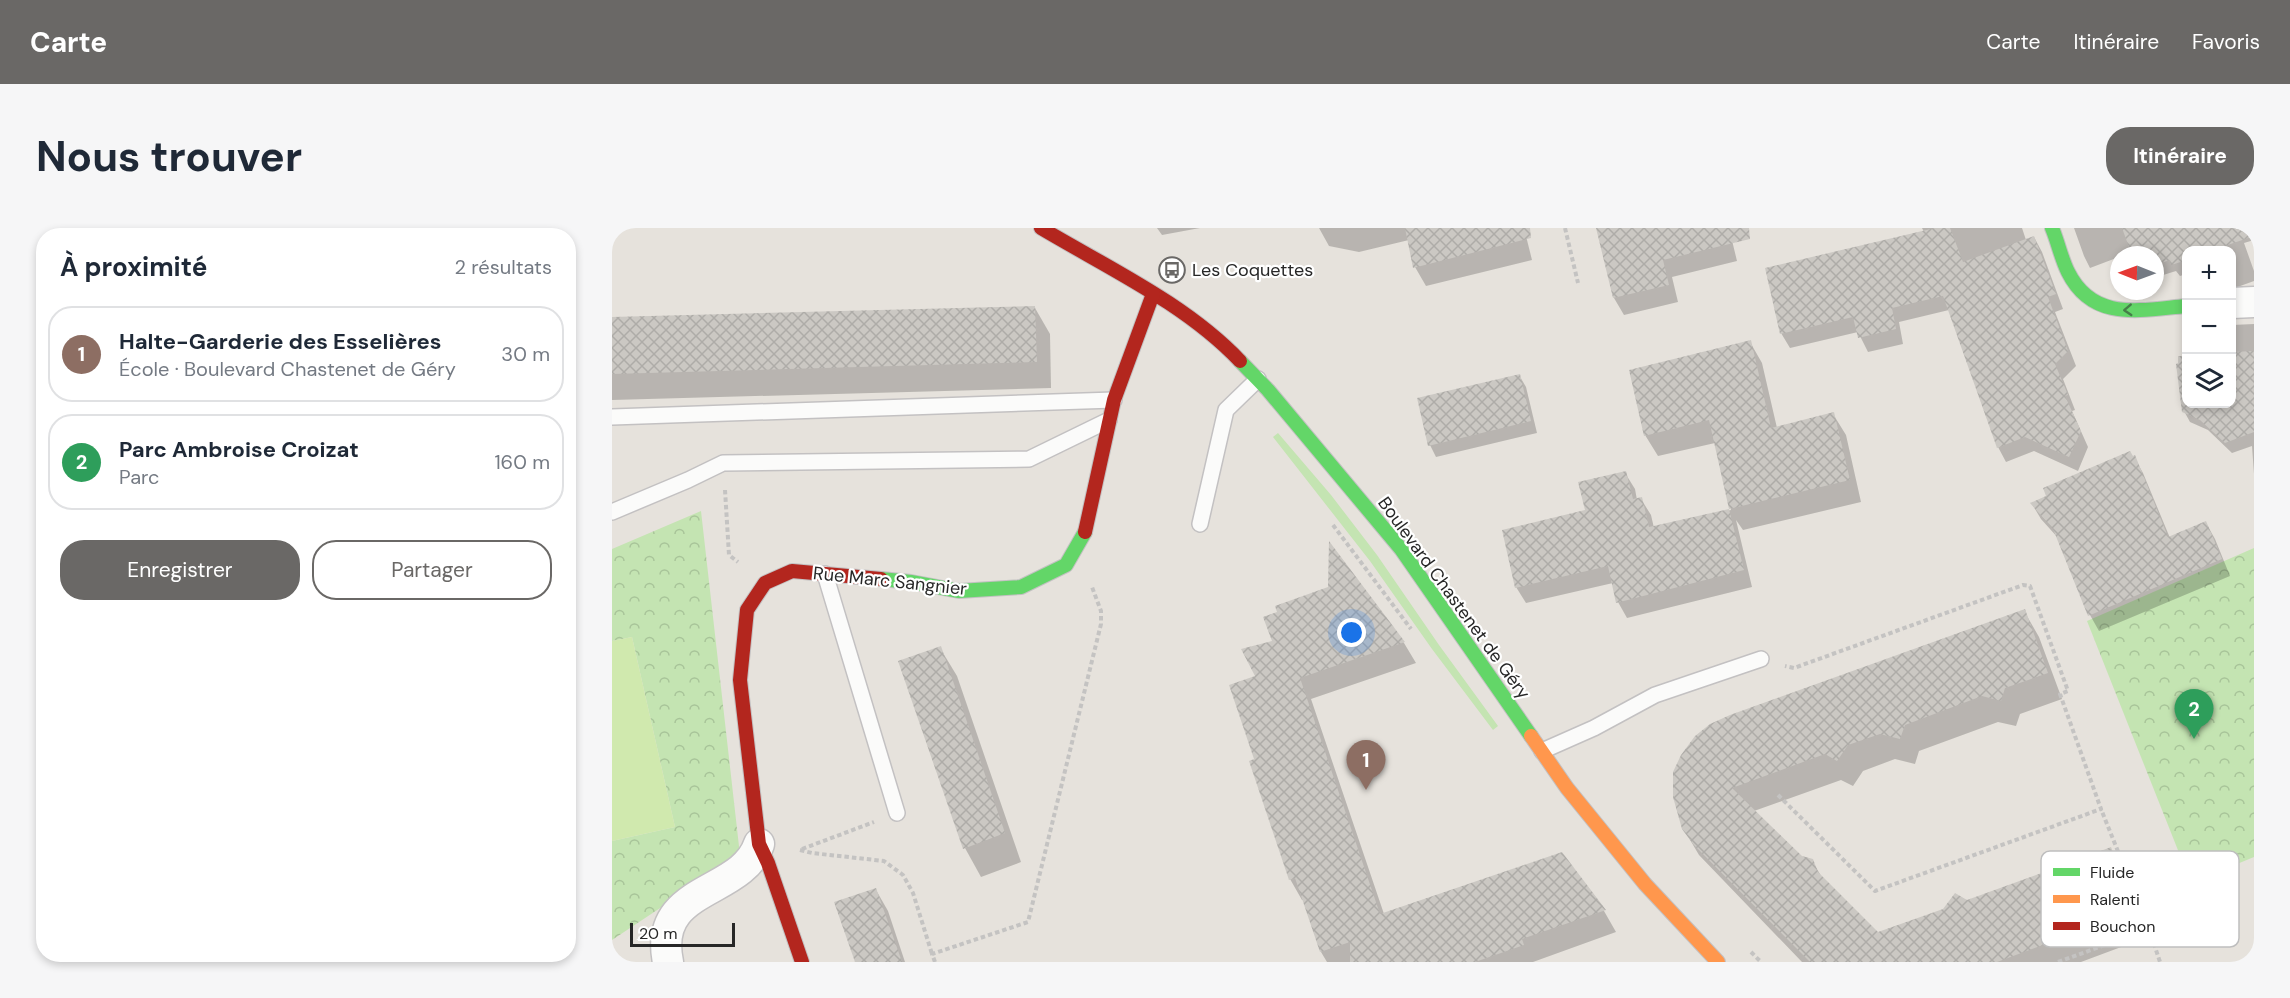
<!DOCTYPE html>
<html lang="fr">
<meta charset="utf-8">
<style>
:root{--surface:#fff;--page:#f6f6f7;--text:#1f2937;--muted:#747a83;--line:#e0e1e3;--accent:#6a6866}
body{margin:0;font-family:"DM Sans",sans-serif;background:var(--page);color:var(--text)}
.controls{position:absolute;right:18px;top:18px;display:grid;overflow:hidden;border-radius:12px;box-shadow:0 3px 9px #0003}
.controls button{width:54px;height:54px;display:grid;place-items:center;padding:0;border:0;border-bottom:2px solid var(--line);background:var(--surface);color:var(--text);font:30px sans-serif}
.compass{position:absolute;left:1498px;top:18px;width:54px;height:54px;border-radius:50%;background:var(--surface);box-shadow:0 3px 9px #0003;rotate:271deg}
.scale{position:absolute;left:18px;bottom:15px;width:105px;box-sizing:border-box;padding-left:6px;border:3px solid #272727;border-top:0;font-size:16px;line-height:21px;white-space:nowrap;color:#272727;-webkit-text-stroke:4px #fff;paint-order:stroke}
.you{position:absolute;left:740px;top:405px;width:21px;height:21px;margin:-15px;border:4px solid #fff;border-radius:50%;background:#1a73e8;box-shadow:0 0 0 9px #1a73e833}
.badge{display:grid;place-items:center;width:39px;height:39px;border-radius:50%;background:var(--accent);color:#fff;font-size:20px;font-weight:700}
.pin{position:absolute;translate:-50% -50px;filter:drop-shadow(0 2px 3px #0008)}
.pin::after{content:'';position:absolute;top:32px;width:21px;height:18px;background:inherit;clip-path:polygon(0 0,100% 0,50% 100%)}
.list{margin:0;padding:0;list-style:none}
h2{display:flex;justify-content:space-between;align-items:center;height:78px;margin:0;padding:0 24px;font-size:26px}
h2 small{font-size:20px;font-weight:400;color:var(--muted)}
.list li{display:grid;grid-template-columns:39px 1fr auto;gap:18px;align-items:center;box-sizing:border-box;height:96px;margin:0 12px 12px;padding:0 12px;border:2px solid var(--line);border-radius:24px}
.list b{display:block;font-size:22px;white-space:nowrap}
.list p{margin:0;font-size:20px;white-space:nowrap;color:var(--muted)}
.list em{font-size:20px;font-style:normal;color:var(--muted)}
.actions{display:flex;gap:12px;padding:18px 24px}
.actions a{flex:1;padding:14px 0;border:2px solid var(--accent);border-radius:24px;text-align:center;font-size:21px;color:var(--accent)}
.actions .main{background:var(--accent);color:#fff}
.icon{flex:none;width:33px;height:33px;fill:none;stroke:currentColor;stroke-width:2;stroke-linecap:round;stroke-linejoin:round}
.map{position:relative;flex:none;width:1642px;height:734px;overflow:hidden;border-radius:24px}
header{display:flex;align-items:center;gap:36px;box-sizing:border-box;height:84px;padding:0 30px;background:var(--accent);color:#fff}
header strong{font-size:28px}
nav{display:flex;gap:33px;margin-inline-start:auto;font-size:21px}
.intro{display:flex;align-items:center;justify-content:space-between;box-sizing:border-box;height:144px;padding:0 36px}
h1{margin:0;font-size:42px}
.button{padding:15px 27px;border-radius:24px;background:var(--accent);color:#fff;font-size:21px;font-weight:700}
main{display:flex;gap:36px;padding:0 36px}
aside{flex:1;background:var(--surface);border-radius:24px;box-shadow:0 3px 9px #0003}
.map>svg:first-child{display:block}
</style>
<header>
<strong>Carte</strong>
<nav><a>Carte</a><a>Itinéraire</a><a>Favoris</a></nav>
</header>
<div class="intro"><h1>Nous trouver</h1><a class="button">Itinéraire</a></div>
<main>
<aside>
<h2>À proximité<small>2 résultats</small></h2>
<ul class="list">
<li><span class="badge" style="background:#8d6e63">1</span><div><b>Halte-Garderie des Esselières</b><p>École · Boulevard Chastenet de Géry</p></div><em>30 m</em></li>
<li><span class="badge" style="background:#2e9e5b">2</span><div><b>Parc Ambroise Croizat</b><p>Parc</p></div><em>160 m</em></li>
</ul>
<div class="actions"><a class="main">Enregistrer</a><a>Partager</a></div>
</aside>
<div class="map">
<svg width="1642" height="734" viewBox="0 0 1642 734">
<defs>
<pattern id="forest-crowns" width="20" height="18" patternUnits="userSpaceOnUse" patternTransform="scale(1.5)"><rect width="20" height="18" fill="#c4e4b2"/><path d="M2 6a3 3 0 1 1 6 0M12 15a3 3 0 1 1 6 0" fill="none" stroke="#a8c499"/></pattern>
<pattern id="building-cross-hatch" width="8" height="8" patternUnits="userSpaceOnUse" patternTransform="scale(1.5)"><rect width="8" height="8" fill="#cbc8c3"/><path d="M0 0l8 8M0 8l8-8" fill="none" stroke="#aeaca8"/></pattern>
</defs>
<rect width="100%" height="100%" fill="#e6e2dc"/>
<!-- grass -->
<path fill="#c4e4b2" d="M666,205L719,267L765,327L827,417L886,498L881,502L820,421L758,333L661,209Z"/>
<!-- forest -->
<g fill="url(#forest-crowns)">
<path d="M89,283L128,627L0,712V613L63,599L20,409L0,413V321Z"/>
<path d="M1642,320V629L1579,655L1475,393Z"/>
</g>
<!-- pitch -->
<path fill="#d0e9ae" d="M20,409L63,599L0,613V413Z"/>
<!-- shadow -->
<g fill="#0003">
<path d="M545,0H588L550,7Z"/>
<path d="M707,0H912L920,32L814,58L803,39L797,12L747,24L717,18Z"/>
<path d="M986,0H1117L1125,33L1060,49L1066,74L1012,87L1002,70Z"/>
<path d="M1310,0H1410L1414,12L1422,9L1430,24L1451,81L1443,84L1464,138L1451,151L1463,182L1460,183L1476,219L1466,243L1422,223L1394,234L1386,219L1337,82L1287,94L1291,116L1256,124L1246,104L1178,120L1169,105L1312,4Z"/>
<path d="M1462,0H1642V12L1632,15L1642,43V53L1620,61V22H1574V46L1568,48L1564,43L1548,48L1546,44L1543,45V27H1521L1520,24L1507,27V29L1478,40L1472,28Z"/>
<path d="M423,80L438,106L439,160L0,172V91Z"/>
<path d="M1642,96V246L1640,218L1620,225L1596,202L1578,194L1572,183L1574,176H1620V97Z"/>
<path d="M1138,114L1150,135L1165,200L1221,186L1234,207L1249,274L1131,302L1124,292L1140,359L1015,390L1006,374L1001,355L914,375L904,359L1013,245L1023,261L1025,272L1029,271L1039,287L1042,300L1119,282L1103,215L1046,228L1033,207Z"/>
<path d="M907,147L914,159L925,205L824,229L818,217Z"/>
<path d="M1522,229L1531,245L1558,310L1594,295L1603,311L1618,348L1487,403L1478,387L1447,311L1429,291L1420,276Z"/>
<path d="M718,317L792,415L804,435L699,471L772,686L949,626L992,683L1004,704L921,734H715L709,724L692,672H690L678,651L644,532L645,448L662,414L718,360Z"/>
<path d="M1412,383L1427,409L1450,471L1408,486L1404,498L1386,494L1307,523L1303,536L1283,531L1251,543L1241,558L1229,552L1142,583L1190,629L1200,633L1211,651L1265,706L1499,621L1514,647L1536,709L1469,734H1190L1087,627L1071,600L1064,579L1063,545Z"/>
<path d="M328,420L345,448L409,634L369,649L353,620Z"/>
<path d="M264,662L276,683L293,734H244L224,675Z"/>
</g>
<!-- building -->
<g fill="url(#building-cross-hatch)">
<path d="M793,0H918L919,10L801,40Z"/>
<path d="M984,0H1137L1138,11L1051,32L1057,57L1001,70Z"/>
<path d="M1323,0H1338L1351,34L1422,8L1444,66L1436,69L1456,123L1443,136L1456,167L1453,168L1469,203L1457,229L1413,209L1385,220L1331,68L1280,80L1284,101L1246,110L1241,89L1168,106L1153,40Z"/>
<path d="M1510,0H1642V8L1601,22H1575V32L1559,37L1558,32L1543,37V27H1520Z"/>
<path d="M423,78L425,134L0,146V89Z"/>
<path d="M1139,112L1159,200L1222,184L1238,252L1117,281L1097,192L1032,208L1017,142Z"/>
<path d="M1642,123V204L1613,215L1588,192L1570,184L1564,136L1566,135V128H1575V176H1620V124Z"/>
<path d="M908,146L919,193L816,218L805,170Z"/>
<path d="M1518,223L1521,228L1523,227L1556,309L1594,293L1610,331L1476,388L1441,301L1418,275L1434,268L1431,260Z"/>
<path d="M1014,243L1021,271L1030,269L1037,299L1117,281L1132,342L1004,375L996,338L903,360L890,302L973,282L966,254Z"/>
<path d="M717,313L793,414L688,450L768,686L950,624L994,682L910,711L912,717L863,734H738V714L708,724L683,650L677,652L637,533L642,531L617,457L643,448L629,421L660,413L651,389L665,384L663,378L716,359Z"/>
<path d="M1413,381L1436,445L1393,460L1389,473L1370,468L1293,497L1288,511L1268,506L1236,517L1225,533L1213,526L1120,560L1190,628L1201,631L1206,644L1266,704L1331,681L1343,665L1355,672L1435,643L1443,629L1458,635L1499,619L1523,683L1385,734H1198L1081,616L1070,601L1061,569V544L1069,527L1083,508L1098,496L1118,487Z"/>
<path d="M329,418L393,605L351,621L286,433Z"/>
<path d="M264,660L290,734H243L222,674Z"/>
</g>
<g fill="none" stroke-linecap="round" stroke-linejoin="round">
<!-- lane casing -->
<g stroke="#c3c1c2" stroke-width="18">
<g id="lane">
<path d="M0,189L502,172"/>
<path d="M0,284L76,252L111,235L417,231L497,192"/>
<path d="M588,296L614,182L646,151"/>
<path d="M213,346L285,585"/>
<path d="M930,523L982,500L1043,467L1149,431"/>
</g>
</g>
<!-- street casing -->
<g stroke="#c3c1c2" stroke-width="33">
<g id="street">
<path d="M1620,75L1642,74"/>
<path d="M56,734C40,657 130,668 147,616"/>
</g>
</g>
<!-- fast casing -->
<g stroke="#c3c1c2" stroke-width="16">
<g id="fast">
<path d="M1440,0C1446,14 1449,30 1456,44C1481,94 1528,82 1574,78"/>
<path d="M628,133L656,162L789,321L919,508"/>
<path d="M269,351L299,354L347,363L409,359L454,337L473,304"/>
</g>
</g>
<!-- slow casing -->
<g stroke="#c3c1c2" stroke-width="16">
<path id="slow" d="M919,508L955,560L1033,656L1106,734"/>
</g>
<!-- jam casing -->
<g stroke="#c3c1c2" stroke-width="16">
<g id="jam">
<path d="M429,0C496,40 574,76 628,133"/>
<path d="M473,304L502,172L541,66"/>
<path d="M190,734L156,635L147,616L128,452L135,382L153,355L180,343L269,351"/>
</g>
</g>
<!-- path -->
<g stroke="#c4c3c2" stroke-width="4" stroke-dasharray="4.5 3" stroke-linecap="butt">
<path d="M953,0L966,55"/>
<path d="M113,262L117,327L126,334"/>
<path d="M721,297L799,401"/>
<path d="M1166,567L1263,663L1489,581L1448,466L1456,463L1418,358L1411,357L1182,440L1173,438"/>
<path d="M190,621L262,594"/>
<path d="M188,622L200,625L272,633L291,647L301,665L320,726"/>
<path d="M1537,701L1548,734"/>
<path d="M1139,724L1149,734"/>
<path d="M323,734L320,726L416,694L489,396V383L480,359"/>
<path d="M1446,734L1537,701L1489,581"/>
</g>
<!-- lane -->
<use href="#lane" stroke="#fbfbfa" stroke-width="15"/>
<!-- street -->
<use href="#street" stroke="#fbfbfa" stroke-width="30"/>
<!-- fast -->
<use href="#fast" stroke="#63d668" stroke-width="14"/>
<!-- slow -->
<use href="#slow" stroke="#ff974d" stroke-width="14"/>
<!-- jam -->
<use href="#jam" stroke="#b3261e" stroke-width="14"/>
</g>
<!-- one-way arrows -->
<defs><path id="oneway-chevron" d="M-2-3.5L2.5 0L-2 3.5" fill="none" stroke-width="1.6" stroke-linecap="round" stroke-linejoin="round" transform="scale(1.5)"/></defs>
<use stroke="#457e48" href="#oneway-chevron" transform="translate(1516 82) rotate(177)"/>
<!-- icons -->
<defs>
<g id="bus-ring" transform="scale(1.35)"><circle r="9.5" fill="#fff" stroke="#6a6866" stroke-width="1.5"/><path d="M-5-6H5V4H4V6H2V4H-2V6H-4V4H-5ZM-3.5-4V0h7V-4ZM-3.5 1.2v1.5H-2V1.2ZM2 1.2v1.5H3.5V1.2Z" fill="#6a6866"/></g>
</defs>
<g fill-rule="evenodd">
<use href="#bus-ring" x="560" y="42"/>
</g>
<g text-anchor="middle" stroke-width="4.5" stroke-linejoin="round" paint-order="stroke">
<!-- poi labels -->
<g font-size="18" fill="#272727" stroke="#fff" text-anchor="start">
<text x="580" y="48">Les Coquettes</text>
</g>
<!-- street labels -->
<g font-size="18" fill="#272727" stroke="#fff">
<text transform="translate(278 353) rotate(6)" y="6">Rue Marc Sangnier</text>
<text transform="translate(842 370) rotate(54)" y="6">Boulevard Chastenet de Géry</text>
</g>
</g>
<!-- legend -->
<rect x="1429" y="623" width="198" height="96" rx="9" fill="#fff" stroke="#bebebe" stroke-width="1.5"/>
<rect x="1441" y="640" width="27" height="8" fill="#63d668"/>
<rect x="1441" y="667" width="27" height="8" fill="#ff974d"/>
<rect x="1441" y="694" width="27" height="8" fill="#b3261e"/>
<g font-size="16" fill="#272727">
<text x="1478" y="650">Fluide</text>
<text x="1478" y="677">Ralenti</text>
<text x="1478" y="704">Bouchon</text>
</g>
</svg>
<div class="controls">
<button>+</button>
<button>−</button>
<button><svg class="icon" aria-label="layers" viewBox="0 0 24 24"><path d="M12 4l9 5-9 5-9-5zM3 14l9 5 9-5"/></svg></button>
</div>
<svg class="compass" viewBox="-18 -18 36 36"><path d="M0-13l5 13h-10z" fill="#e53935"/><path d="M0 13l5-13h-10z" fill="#747a83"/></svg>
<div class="scale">20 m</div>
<div class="you"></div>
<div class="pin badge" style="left:754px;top:562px;background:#8d6e63">1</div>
<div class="pin badge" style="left:1582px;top:511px;background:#2e9e5b">2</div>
</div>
</main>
